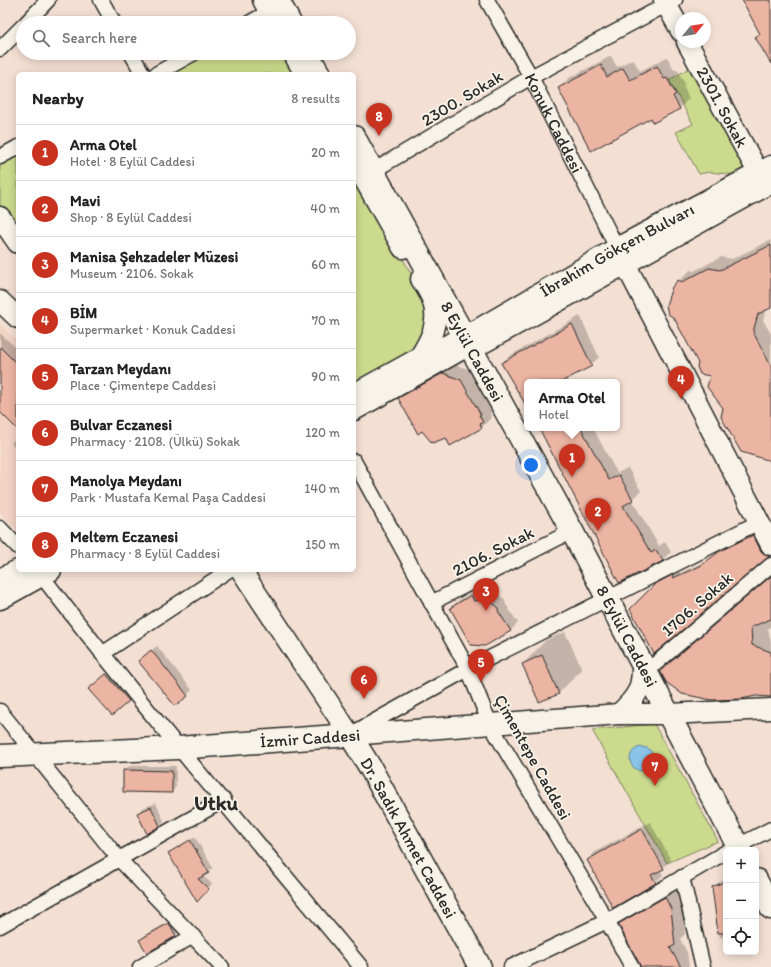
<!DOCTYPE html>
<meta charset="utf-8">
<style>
:root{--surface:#fff;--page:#f2f2f2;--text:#222;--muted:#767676;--line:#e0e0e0;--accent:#c8321e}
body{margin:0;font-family:Itim,sans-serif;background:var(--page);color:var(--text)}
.controls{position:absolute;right:12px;bottom:12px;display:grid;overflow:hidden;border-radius:6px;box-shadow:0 2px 10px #0003}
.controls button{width:36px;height:36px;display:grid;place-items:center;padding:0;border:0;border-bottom:1px solid var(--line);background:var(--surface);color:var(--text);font:20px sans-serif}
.compass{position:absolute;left:675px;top:12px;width:36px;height:36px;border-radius:50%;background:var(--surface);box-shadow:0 2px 10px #0003;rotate:60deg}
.you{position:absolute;left:531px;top:465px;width:14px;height:14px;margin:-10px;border:3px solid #fff;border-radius:50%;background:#1a73e8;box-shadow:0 0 0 6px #1a73e833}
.badge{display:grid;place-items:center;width:26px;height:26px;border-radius:50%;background:var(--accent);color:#fff;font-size:13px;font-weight:700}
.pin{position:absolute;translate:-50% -33px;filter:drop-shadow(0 1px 2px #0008)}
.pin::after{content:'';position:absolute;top:21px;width:14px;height:12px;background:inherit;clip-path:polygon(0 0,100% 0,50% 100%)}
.popup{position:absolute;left:524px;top:379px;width:96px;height:52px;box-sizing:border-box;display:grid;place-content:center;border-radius:6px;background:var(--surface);filter:drop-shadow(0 1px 3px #0005);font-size:13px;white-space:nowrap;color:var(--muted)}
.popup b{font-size:15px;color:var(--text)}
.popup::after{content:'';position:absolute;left:50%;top:100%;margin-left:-8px;border:8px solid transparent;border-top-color:var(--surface)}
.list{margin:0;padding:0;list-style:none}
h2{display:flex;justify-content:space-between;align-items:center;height:52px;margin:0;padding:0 16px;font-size:17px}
h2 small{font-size:13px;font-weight:400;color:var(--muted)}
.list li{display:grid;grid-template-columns:26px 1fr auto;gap:12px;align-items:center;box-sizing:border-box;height:56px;padding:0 16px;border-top:1px solid var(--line)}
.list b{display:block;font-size:15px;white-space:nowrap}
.list p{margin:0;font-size:13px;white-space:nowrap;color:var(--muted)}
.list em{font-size:13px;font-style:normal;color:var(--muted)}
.icon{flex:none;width:22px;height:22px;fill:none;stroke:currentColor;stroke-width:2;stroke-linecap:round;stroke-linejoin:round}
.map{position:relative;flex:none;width:771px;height:967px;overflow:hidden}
.search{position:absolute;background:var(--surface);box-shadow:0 2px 10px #0003;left:16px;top:16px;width:340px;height:44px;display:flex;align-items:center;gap:10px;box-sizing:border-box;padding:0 14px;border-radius:22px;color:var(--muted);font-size:15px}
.panel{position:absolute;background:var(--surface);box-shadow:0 2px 10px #0003;left:16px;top:72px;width:340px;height:500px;border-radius:6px}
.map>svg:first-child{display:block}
</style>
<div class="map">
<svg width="771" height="967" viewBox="0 0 771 967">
<rect width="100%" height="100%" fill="#f4e0d3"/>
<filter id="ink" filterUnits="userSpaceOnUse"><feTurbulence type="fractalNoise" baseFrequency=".025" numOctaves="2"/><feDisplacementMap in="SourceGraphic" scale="8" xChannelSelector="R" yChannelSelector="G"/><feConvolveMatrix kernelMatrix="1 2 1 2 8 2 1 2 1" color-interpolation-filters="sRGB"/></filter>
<g filter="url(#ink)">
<!-- built -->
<path fill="#f2d3c4" d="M0,324L18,342V531L0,513Z"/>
<!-- green -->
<g fill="#cbda8d" stroke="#7b825c">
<path d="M197,53H290L301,74H157Z"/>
<path d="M691,67L745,169L736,175L709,172L699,174L676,132L693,124L669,80Z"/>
<path d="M18,148V237L0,213V157Z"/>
<path d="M354,170L426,301L423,336L412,353L354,386Z"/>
<path d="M654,724L718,841L667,863L592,730Z"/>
</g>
<!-- water -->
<circle fill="#8ac4e9" stroke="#64879d" cx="642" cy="759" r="12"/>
<!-- shadow -->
<g fill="#0003">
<path d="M611,56L617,67L633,59L640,71L667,57L674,70L677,69L685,84L683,86L689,98L680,108L654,122L651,117L559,88L569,78Z"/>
<path d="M771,240V306L767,309L763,320L771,334V460L724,408L711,375L699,363L679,281L690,270L694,271L721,257L732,259Z"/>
<path d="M580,316L599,357L591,365L567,378L569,382H527V405L503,363L511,355Z"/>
<path d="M0,333L18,350V429L0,411Z"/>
<path d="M453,364L471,370L490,404L489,405L492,412L490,414L492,417L482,427L451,444L447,437L399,399L409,389Z"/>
<path d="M540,428H593L617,473L628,468L641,491L632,500L659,546L665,542L671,552L662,560L619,582Z"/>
<path d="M18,436V450L11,443Z"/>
<path d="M759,530L771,552L655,652L631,609L662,578L678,570L680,573L707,561L727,546Z"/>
<path d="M771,576V627L768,628L771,643V696L756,695L709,699Z"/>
<path d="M479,588L482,594H497L506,600L505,603L518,623L510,631L451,608L458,601Z"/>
<path d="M565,632L582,669L559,693L540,701L523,664L546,640Z"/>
<path d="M157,646L192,690L187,695L144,656Z"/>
<path d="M111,670L133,696L128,700L95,684Z"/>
<path d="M129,766H176V787L171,792L124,771Z"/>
<path d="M156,803L164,821L159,826L138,813L143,808Z"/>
<path d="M650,822L671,860L660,870L663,875L655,882L588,860L595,852Z"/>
<path d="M195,837L213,868L202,875L212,884L201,897L170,853Z"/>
<path d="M726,877V935L720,938L713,888Z"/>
<path d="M675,888L681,898L685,934L680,939L687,952L689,967H642L620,924L630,914Z"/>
<path d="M174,919L180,930L176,935L141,940L145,935Z"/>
</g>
<!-- building -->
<g fill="#ecb4a2" stroke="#2b2b2b">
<path d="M742,0H771V64L755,37L760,34Z"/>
<path d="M601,65L607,77L623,68L630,80L657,66L664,79L667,78L676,94L673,96L680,109L653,123L651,118L591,151L558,88Z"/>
<path d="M771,245V308L758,314L753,332L771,366V461L741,452L721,417L723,408L707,387L710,376L700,374L697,367L698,363L674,318L668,314L666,305L672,287L678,280L682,282L709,268L720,270Z"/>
<path d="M572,324L592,366L561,382H527V407L501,363Z"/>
<path d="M0,347L18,365V430L0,412Z"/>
<path d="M443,373L461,380L481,415H479L483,422L480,424L482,428L450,446L446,438L432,443L422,431L418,434L398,398Z"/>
<path d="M539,428H581L609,480L619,475L633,500L623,506L651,553L656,550L663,561L619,583Z"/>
<path d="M753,535L761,551L769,557L654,654L630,609L655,584L672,575L673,578L700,566L720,551Z"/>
<path d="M771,576V619L751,627L752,645L771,652V697L756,696L741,699L712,700L682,694L666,682L660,671Z"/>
<path d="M471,595L474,601L484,599L490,601L499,608L498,611L511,631L485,646L471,645L450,608Z"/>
<path d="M151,650L188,696L175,706L138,661Z"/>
<path d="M542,655L559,694L539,702L522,664Z"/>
<path d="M106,674L129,701L112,716L88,689Z"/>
<path d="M123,770L172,771V793L123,792Z"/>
<path d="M151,807L160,826L147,834L137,813Z"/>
<path d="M642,829L664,869L651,875L656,883L613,908L587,860Z"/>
<path d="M190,840L209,873L198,879L209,889L197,902L168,853Z"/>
<path d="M726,881V933H718L712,887Z"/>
<path d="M665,897L671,909L675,945L670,948L681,967H641L618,924Z"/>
<path d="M169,923L176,936L147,953L139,940Z"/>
</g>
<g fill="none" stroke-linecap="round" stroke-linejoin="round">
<!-- street casing -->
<g stroke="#2b2b2b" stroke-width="17">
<g id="street">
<path d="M101,0L114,23"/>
<path id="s1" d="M487,0L531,77L617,248"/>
<path d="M26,23L48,0"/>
<path d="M249,23L276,8"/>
<path d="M0,49L23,26"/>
<path d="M131,53L143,74"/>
<path d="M156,74L194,53"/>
<path d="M0,157L18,147"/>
<path d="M373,171L531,77L675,0"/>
<path d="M354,461L468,669L490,724L607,921L632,967"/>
<path d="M0,528L18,547"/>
<path d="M41,575C144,709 253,837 361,967"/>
<path d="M431,603L572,531"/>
<path d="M102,654L229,570"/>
<path d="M647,671L771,565"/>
<path d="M0,711L119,859L222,967"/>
<path d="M355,732L468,669L759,522"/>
<path d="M730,850L771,829"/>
<path d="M682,877L703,967"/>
<path d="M0,926L224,800"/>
<path d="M140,967L193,936"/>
<path d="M511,967L607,921L726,852"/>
</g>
</g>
<!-- secondary casing -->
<g stroke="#2b2b2b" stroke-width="23">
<g id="secondary">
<path d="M263,0L276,23"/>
<path d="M664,0L681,31"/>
<path id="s2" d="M687,42L758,172"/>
<path d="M293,53L305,74"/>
<path d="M354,161L403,248"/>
<path d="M0,217L18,243"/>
<path d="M619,252L771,545"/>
<path d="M0,301L18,318"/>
<path d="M472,349L771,183"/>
<path d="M419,358C430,341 440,323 433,302C431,294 425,286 421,279"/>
<path id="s3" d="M354,394L419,358L465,337L617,248L771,166"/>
<path d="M241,570L350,735L619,714H670L771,709"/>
<path d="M0,579L18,570"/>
<path d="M619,714C638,696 643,688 642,662"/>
</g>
</g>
<!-- primary casing -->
<g stroke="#2b2b2b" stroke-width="25">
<g id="primary">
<path d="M278,0L290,23"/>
<path d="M307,53L319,74"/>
<path id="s4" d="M354,137L572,531L740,850"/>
<path d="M354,409L469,344"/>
<path d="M0,598L50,570"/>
<path id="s5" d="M0,756L178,748L350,735L370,767L480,967"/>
<path d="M756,880L771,908"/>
</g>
</g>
<!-- street -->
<use href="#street" stroke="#f7f3e8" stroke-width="14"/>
<!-- secondary -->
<use href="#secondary" stroke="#f7f3e8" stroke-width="20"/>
<!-- primary -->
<use href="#primary" stroke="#f7f3e8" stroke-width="22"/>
</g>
</g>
<g text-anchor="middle" stroke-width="3.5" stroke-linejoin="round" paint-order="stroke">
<!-- street labels -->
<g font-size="17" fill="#2b2b2b" stroke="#f7f3e8">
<text transform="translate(462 98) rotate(-31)" y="6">2300. Sokak</text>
<text dy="6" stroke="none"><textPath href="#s2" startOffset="74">2301. Sokak</textPath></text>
<text dy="6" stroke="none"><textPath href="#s1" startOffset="140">Konuk Caddesi</textPath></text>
<text dy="6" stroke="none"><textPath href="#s3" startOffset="300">İbrahim Gökçen Bulvarı</textPath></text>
<text dy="6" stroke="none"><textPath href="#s4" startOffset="245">8 Eylül Caddesi</textPath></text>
<text transform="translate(493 551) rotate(-27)" y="6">2106. Sokak</text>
<text transform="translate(697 604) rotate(-41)" y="6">1706. Sokak</text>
<text dy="6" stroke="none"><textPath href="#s4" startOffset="569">8 Eylül Caddesi</textPath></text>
<text transform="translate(310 738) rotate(-4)" y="6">İzmir Caddesi</text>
<text transform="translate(533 757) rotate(61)" y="6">Çimentepe Caddesi</text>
<text dy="6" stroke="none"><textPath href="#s5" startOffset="469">Dr. Sadık Ahmet Caddesi</textPath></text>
</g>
<!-- district labels -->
<g font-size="21" font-weight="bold" fill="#2b2b2b" stroke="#f7f3e8">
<text x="216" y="810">Utku</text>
</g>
</g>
</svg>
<div class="controls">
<button>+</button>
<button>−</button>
<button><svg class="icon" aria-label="locate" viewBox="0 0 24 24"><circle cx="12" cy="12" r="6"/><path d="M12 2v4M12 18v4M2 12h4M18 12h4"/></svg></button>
</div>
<svg class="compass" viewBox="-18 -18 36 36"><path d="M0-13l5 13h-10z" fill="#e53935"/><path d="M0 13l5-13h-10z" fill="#767676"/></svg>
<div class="you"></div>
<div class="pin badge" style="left:572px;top:477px">1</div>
<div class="popup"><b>Arma Otel</b>Hotel</div>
<div class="pin badge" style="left:598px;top:531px">2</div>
<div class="pin badge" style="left:486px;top:611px">3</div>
<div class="pin badge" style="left:681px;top:399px">4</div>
<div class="pin badge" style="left:481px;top:682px">5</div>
<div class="pin badge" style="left:364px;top:699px">6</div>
<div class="pin badge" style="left:655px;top:786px">7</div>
<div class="pin badge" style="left:379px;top:136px">8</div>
<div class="search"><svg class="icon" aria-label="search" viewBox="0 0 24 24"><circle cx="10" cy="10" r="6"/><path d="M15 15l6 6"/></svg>Search here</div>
<section class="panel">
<h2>Nearby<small>8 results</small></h2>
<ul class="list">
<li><span class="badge">1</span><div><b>Arma Otel</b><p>Hotel · 8 Eylül Caddesi</p></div><em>20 m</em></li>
<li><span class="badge">2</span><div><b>Mavi</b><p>Shop · 8 Eylül Caddesi</p></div><em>40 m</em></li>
<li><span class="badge">3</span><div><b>Manisa Şehzadeler Müzesi</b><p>Museum · 2106. Sokak</p></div><em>60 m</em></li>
<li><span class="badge">4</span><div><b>BİM</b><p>Supermarket · Konuk Caddesi</p></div><em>70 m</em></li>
<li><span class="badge">5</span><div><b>Tarzan Meydanı</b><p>Place · Çimentepe Caddesi</p></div><em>90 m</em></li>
<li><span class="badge">6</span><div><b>Bulvar Eczanesi</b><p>Pharmacy · 2108. (Ülkü) Sokak</p></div><em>120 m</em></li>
<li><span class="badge">7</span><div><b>Manolya Meydanı</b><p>Park · Mustafa Kemal Paşa Caddesi</p></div><em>140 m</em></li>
<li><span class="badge">8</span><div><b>Meltem Eczanesi</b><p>Pharmacy · 8 Eylül Caddesi</p></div><em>150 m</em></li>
</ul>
</section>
</div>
